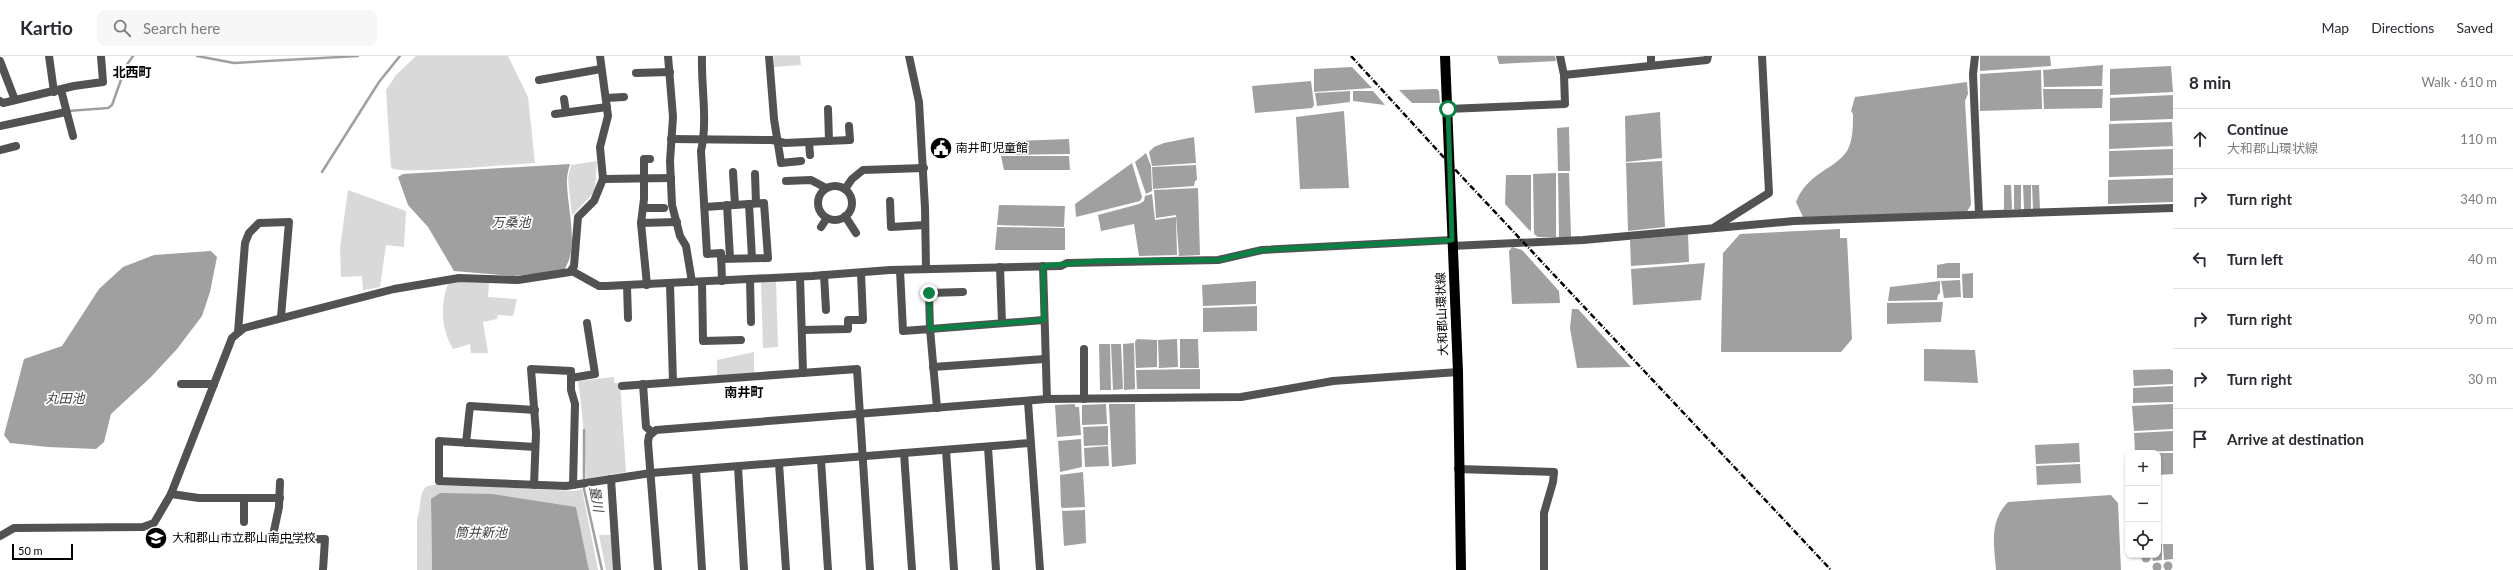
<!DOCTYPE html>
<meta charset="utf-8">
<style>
:root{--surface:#fff;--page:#f7f7f7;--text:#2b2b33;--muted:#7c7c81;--line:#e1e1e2}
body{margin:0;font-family:Lato,"Noto Sans JP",sans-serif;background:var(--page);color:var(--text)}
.controls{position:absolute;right:12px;bottom:12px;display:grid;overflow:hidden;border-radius:8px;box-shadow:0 1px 3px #0004}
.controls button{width:36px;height:36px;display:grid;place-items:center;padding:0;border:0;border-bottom:1px solid var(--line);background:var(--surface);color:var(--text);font:20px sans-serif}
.scale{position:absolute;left:12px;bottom:10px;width:61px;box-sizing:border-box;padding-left:4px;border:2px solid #000;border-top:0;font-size:11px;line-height:14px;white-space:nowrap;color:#000;-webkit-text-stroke:3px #fff;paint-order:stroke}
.stop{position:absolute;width:12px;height:12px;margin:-9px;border:3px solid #0b8043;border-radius:50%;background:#fff}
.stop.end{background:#0b8043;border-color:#fff;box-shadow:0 1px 4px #0008}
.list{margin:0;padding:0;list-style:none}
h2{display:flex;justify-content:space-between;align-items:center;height:52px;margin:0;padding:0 16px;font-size:17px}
h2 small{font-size:13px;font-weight:400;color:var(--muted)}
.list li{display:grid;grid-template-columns:26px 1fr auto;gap:12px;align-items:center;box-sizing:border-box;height:60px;padding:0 16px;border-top:1px solid var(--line)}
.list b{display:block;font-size:15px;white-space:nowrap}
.list p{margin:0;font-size:13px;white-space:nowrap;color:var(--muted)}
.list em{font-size:13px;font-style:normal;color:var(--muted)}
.icon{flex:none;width:22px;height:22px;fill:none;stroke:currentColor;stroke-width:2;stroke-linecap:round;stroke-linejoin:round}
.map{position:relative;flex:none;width:2173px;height:514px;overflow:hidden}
header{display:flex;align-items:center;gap:24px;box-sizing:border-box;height:56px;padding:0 20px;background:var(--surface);border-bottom:1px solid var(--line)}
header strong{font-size:19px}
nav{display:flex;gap:22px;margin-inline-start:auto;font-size:14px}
.search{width:280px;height:36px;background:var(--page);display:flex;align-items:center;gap:10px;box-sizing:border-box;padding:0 14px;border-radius:8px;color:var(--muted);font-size:15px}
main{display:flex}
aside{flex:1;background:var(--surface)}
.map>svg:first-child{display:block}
</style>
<header>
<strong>Kartio</strong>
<div class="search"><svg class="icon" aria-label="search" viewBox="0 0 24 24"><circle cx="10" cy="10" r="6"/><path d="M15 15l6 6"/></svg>Search here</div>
<nav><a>Map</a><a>Directions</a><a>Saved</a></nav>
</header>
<main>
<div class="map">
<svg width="2173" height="514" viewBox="0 0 2173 514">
<rect width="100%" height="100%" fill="#fff"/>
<!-- green -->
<g fill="#d9d9d9">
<path d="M416,0H508L528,41L535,107C516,108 399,119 391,112L386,34L396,19Z"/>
<path d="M774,0H800L801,9L774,11Z"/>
<path d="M597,105L595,135L572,160L568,122L571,109Z"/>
<path d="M348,134L406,155L404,191L386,189L380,231L363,234L362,220L341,221L340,192Z"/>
<path d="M465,224L489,227L488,241L517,243L513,260L498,259L497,263L483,266L488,297H471L470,288L453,293C441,273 440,249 448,228Z"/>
<path d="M776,226L778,291L763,292L761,227Z"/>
<path d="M754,296V317L717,320V304Z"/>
<path d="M614,321V327H620L626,416L586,423C585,389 583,358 578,325Z"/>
<path d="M440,428L574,435L582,433L598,514H589L576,451L431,443L432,514H417V462C422,452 418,437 427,430Z"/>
<path d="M599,479H612L614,514H606Z"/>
</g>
<!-- water -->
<g fill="#a0a0a0">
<path d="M1497,0H1555L1556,5L1499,8Z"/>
<path d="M1980,0H2050L2051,10L1980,15Z"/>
<path d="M2103,9L2102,30L2044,31L2043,14Z"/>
<path d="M2171,10L2173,36L2110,39V13Z"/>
<path d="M1352,11L1372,32L1314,36V13Z"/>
<path d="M2041,14L2042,53L1980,55V18Z"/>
<path d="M1311,25L1314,49L1312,52L1255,57L1252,30Z"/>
<path d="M1967,26L1968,38L1965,45L1971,149L1966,157L1803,161L1796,146C1808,116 1833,115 1847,95C1853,85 1853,70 1853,58L1851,55L1855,41Z"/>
<path d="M1437,33L1439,35L1440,47H1412L1399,34Z"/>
<path d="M2043,33H2103L2102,52L2044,53Z"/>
<path d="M1350,35V46L1317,50L1315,37Z"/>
<path d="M1373,35L1385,49L1353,45V35Z"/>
<path d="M2173,39V63L2110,65V42Z"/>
<path d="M1344,55L1349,132L1300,133L1296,61Z"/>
<path d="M1660,56L1662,102L1626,106L1625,60Z"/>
<path d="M2172,66L2173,90L2109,93V68Z"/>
<path d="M1569,71L1570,115H1558L1557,72Z"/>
<path d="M1194,81L1196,107L1152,110L1149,96L1154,91L1164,87Z"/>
<path d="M1069,83L1070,98L1000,99L994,86Z"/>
<path d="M2173,93V119L2109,121V95Z"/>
<path d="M1146,97L1151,110L1152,135L1146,138L1135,106Z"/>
<path d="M1001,100H1069L1070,114H1004Z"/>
<path d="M1662,105L1665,171L1628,175L1626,107Z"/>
<path d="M1132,107L1142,141L1140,145L1076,161L1075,148Z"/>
<path d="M570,108C569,112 567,118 567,123C566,149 581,193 563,215L513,220L454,215L428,171L408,149L398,121L403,118Z"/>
<path d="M1196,109L1197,124L1195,125L1194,130L1153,133L1152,111Z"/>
<path d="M1556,117V181H1538L1534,178L1533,118Z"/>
<path d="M1558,117H1569L1571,181H1559Z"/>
<path d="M1506,119H1531V175L1529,174L1505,148Z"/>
<path d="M2173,122V146L2108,148V124Z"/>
<path d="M2011,129L2012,153L2004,154V129Z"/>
<rect x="2014" y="129" width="7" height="24"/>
<path d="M2023,129H2031V153H2024Z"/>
<path d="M2032,129H2039L2040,153H2033Z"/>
<path d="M1198,132L1200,199L1179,200L1176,159L1156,162L1154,134Z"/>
<path d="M1152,138L1155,164L1176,161L1177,199L1139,200L1134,168L1101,175L1098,159L1139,148L1144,145L1145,140Z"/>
<path d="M999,149L1065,150L1064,171L997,169Z"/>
<path d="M997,171L1065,172V194H995Z"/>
<path d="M1840,173V182H1847L1852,283L1841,296H1721L1723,197L1740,178Z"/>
<path d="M1688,178L1689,206L1631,210L1630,184Z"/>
<path d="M1512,191L1522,194L1559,235L1560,247L1512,248L1509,195Z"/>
<path d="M211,195L217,201L210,236L202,260L177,293L150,322L111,358L104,386L96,393L48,391L10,387L4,379L24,303L62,290L99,233L123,211L154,199Z"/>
<path d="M1705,207L1701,244L1633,249L1631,213Z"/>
<path d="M1948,207H1960V222H1937V209Z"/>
<path d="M1973,217V242H1963L1962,218Z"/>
<path d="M1960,224L1961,241L1944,242L1941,225Z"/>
<path d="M1256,225V248L1203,250L1202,229Z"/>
<path d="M1940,225V237L1938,239L1937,244L1888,245L1890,231Z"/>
<path d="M1943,246L1941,266L1887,268V247Z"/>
<path d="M1257,250V275L1203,276V252Z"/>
<path d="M1572,253H1578L1631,311L1577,312L1570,272Z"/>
<path d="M1137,283L1157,284V311L1136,312L1135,286Z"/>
<path d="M1177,283L1178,311L1159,312L1158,284Z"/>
<path d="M1180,283H1198L1199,312H1180Z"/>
<path d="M1134,287L1135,333L1124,334L1123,288Z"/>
<path d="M1099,288H1110L1111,334H1100Z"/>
<path d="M1111,288H1121L1123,333L1113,334Z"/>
<path d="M1924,293L1975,294L1978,327L1924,325Z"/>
<path d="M1200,313V333H1137L1136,314Z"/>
<path d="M2170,313L2173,315V328L2134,330L2133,314Z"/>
<path d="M2173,330V346L2133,347V332Z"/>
<path d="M1075,348V351H1079L1081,379L1057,381L1055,349Z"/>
<path d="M1106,348L1107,368L1082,369V349Z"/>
<path d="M1109,348H1135L1136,408L1112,411Z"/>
<path d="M2173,348V373L2134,375L2132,350Z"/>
<path d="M1108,370V389L1084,390L1083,371Z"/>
<path d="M2173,375V395L2135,396L2134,377Z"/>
<path d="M1081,383L1082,411L1060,416L1058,385Z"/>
<path d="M2079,387L2080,406L2036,408L2035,389Z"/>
<path d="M1108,390L1109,410L1085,411L1084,392Z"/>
<path d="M2158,397H2173V418L2158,419Z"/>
<path d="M2080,408L2081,427L2037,429L2036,410Z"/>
<path d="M1083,416L1085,451L1063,452L1061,451L1060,419Z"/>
<path d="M440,437L492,438L576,451L589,514H432L431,443Z"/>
<path d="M2111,439L2118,447L2121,514H1996C1994,488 1989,466 2008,446Z"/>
<path d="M1085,454L1086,487L1064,490L1062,455Z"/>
<path d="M2158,488H2162V504L2153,505L2152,499H2158Z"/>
<path d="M2163,488H2173V503L2164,504Z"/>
<circle cx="2146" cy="502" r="4.5"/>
<circle cx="2168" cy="510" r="4.5"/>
<circle cx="2157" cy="511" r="4.5"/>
</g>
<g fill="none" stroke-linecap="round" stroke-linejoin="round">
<!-- stream -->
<g stroke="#a0a0a0" stroke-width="2.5">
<path d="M197,0L234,7L358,0"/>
<path d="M68,55L108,52L112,49L126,10L133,0"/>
<path d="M322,116L379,26L400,0"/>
<path d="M584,374V433L602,514"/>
</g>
<!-- minor -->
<g stroke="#525252" stroke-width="8">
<path d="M49,0L54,36"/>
<path d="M668,0L673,61L670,105L672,149L680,180L686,190L692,226"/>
<path d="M702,0C701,32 708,64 701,95L707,198L721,197L722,225"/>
<path d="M769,0L774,63L781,107L801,105"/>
<path d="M909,0L919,46L925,152L926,213"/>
<path d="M1651,0V9"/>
<path d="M1975,0L1973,18L1979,158"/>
<path d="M0,5L15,44"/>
<path d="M636,17L670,16"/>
<path d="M1564,19L1707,4L1708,0"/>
<path d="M539,24L601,13"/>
<path d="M61,34L73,80"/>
<path d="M606,42L624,41"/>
<path d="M564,43L566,56"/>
<path d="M0,45L3,47L74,30L103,26L101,0"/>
<path d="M828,53L829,85"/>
<path d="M1448,53L1565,48L1564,19L1560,0"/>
<path d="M555,58L607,51"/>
<path d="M0,70L66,56"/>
<path d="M671,83L772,84L785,87L850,84L849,70"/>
<path d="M809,86L810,99"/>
<path d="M0,94L16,90"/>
<path d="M733,116L735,149"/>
<path d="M755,118L756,147"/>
<path d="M603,123L671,122"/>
<path d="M786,125L811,124L826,132"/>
<circle cx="835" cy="147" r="17"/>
<path d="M845,133L852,123L863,114L924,112"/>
<path d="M890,145L891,171L925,169"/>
<path d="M749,148L752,202"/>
<path d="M727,149L730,202"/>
<path d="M705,151L764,147L768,202L721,203"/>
<path d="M643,152H664"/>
<path d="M845,160L856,177"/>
<path d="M641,167L677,166"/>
<path d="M821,171L827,162"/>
<path d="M1715,171L1769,137L1762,0"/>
<path d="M1452,190L1583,184L1794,165L2173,152"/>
<path d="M1043,210L1047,343"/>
<path d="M1000,211L1002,267"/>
<path d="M900,214L903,275L930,273L937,352"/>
<path d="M572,215L599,230H606L812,220L890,214L1061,210L1067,207L1218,204L1262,194L1452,184"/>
<path d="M824,219L826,254"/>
<path d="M800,221L803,317"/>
<path d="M750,223L751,266"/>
<path d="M702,226L703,285L741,284"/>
<path d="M670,228L673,326"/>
<path d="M647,229L641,167L644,143V103H650"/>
<path d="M627,230L628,262"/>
<path d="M963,236L929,237L930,273L1044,264"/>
<path d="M802,274L848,273V264H863L861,217"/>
<path d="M238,276L245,187L249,177L259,167L289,166L281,261"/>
<path d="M1084,293V343"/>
<path d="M933,311L1045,303"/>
<path d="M571,322L595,318L587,267"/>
<path d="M181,328H214"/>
<path d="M643,328L646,371L652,376"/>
<path d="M622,330L857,313L870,514"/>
<path d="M1028,346L1040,514"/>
<path d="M466,387L470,350L535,354"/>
<path d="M535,391L439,385V425L566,430L651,417L1030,387"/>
<path d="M988,391L996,514"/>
<path d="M946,394L954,514"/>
<path d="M904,397L912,514"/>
<path d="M821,404L828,514"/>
<path d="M779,407L786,514"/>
<path d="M738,411L744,514"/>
<path d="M1458,413L1554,416L1553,426L1544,457V514"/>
<path d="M696,414L702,514"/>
<path d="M611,423L617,514"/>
<path d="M280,426L279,451L272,484L325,483L323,514"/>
<path d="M534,429L536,377L531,313L571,315V334L575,348L573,429"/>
<path d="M171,438L199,442H280"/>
<path d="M244,466V442"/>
<path d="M0,480L14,472L143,471L154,467L171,438L232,282L244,272L394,233L459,222L518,224L570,216L574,210L578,161L594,145L603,123L600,91L608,60L600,0"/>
<path d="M658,514L648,386L649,380L656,374L1047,343L1241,341L1333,325L1458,316"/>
</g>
<!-- major -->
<path stroke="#000" stroke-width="10" d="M1445,0L1458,316L1461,514"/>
<!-- rail -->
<path stroke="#000" stroke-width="2.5" stroke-dasharray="6 2 1 2" stroke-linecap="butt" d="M1351,0L1449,107L1831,514"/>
</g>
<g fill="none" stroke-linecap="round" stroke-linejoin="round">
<!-- route -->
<path stroke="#0b8043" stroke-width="5" d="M929,237L930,273L1044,264L1043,210L1097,205L1218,204L1262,194L1452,184L1448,53"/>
</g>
<!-- icons -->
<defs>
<g id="civic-disc" transform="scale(1.15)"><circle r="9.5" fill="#000" stroke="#fff"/><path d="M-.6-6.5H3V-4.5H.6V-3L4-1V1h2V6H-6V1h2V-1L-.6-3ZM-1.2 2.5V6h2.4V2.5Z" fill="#fff"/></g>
<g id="school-disc" transform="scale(1.15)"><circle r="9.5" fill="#000" stroke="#fff"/><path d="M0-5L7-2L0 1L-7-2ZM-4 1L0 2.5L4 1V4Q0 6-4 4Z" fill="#fff"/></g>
</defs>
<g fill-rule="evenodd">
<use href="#civic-disc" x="941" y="92"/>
<use href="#school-disc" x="156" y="482"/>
</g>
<g text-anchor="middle" stroke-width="3.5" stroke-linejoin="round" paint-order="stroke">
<!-- poi labels -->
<g font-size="12" fill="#000" stroke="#fff" text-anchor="start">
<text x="956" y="96">南井町児童館</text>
<text x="172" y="486">大和郡山市立郡山南中学校</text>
</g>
<!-- street labels -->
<g font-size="12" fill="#000" stroke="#fff">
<text transform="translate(1442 258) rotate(-92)" y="4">大和郡山環状線</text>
</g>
<!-- neighbourhood labels -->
<g font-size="13" font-weight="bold" fill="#000" stroke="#fff">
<text x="132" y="21">北西町</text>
<text x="744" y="341">南井町</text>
</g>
<!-- water labels -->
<g font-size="13" font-style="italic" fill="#414141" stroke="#fff">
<text x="511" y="171">万桑池</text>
<text x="65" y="347">丸田池</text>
<text transform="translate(597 443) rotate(80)" y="5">量川</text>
<text x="481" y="481">筒井新池</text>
</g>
</g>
</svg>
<div class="controls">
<button>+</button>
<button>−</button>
<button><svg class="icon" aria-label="locate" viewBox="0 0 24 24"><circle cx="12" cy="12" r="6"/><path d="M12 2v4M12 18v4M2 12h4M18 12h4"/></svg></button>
</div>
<div class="scale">50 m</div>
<div class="stop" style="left:1448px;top:53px"></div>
<div class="stop end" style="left:929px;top:237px"></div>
</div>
<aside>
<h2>8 min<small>Walk · 610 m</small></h2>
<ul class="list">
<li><svg class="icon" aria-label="ahead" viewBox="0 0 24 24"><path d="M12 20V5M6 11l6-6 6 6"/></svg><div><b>Continue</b><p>大和郡山環状線</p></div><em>110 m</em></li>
<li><svg class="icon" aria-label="right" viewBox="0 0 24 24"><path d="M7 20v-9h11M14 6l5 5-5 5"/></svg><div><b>Turn right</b></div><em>340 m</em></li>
<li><svg class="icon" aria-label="left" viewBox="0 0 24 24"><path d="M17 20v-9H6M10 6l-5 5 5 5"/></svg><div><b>Turn left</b></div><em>40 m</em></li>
<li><svg class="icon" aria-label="right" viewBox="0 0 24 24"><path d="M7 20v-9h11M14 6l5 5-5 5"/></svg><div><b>Turn right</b></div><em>90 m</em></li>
<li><svg class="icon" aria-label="right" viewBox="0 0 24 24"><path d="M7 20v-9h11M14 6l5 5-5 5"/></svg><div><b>Turn right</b></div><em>30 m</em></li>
<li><svg class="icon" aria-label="arrive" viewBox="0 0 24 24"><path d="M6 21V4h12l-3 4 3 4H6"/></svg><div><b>Arrive at destination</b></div></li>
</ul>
</aside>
</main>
